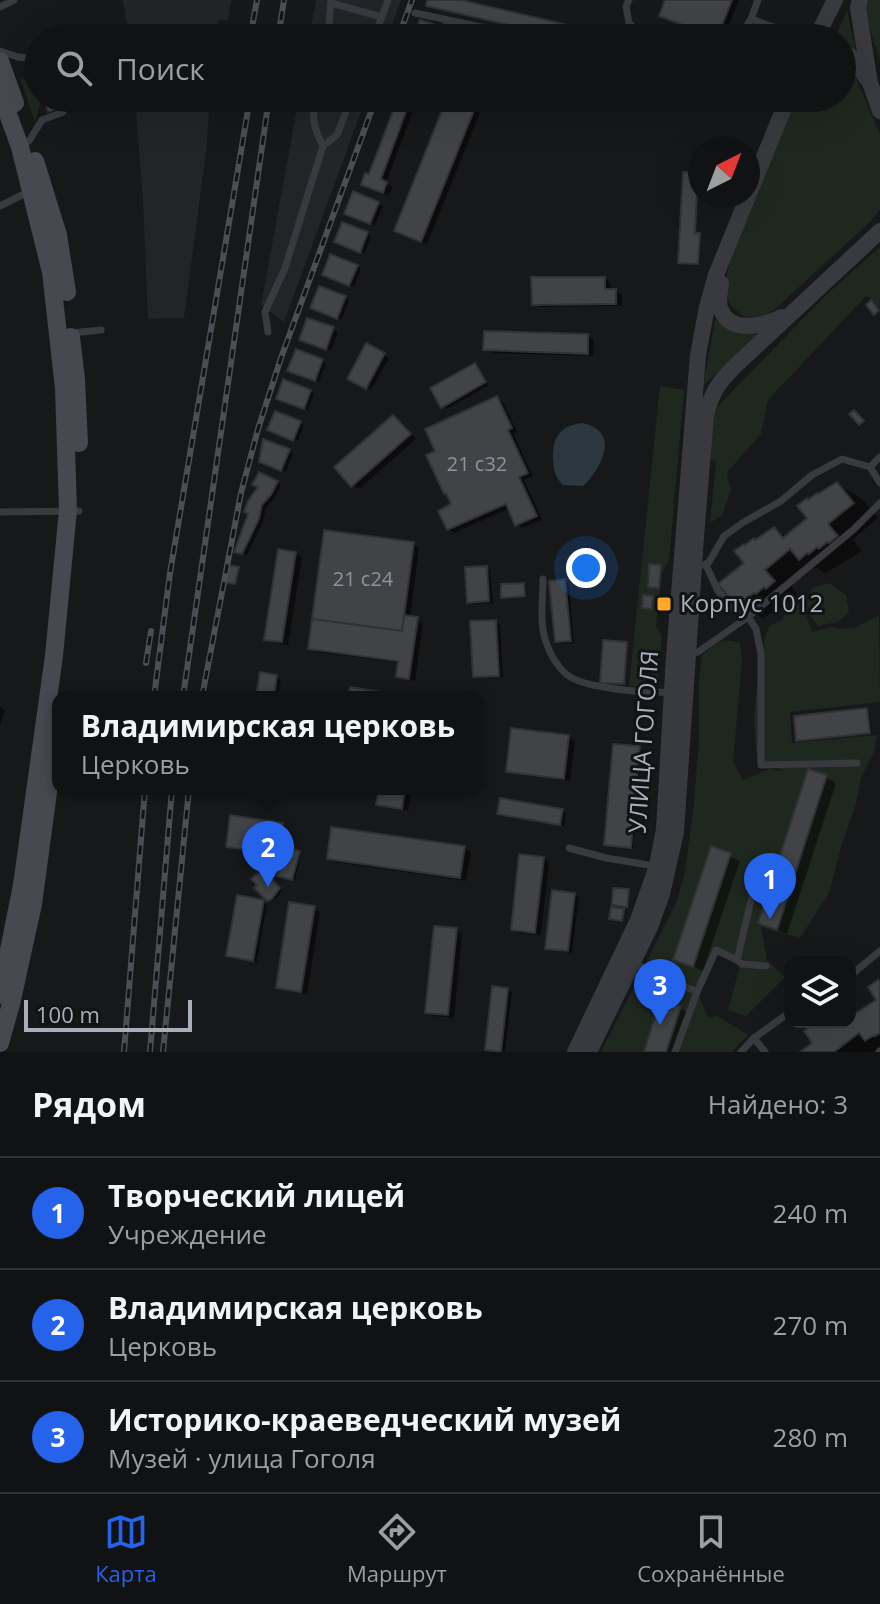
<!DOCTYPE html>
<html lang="ru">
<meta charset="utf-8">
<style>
:root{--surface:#111214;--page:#1e2022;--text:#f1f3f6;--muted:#9c9ea0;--line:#303234;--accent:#2563eb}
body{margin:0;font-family:"Open Sans",sans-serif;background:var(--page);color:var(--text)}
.controls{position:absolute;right:24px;bottom:24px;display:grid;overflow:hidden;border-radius:16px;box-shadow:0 8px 32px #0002}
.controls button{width:72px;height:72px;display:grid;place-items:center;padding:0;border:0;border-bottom:2px solid var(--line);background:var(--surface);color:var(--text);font:40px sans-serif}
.compass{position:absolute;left:688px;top:136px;width:72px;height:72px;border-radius:50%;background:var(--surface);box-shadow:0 8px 32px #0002;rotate:42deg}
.scale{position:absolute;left:24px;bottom:20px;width:168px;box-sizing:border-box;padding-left:8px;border:4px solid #a8afbb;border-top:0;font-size:22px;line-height:28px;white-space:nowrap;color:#a8afbb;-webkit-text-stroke:6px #121315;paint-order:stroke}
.you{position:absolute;left:586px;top:568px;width:28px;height:28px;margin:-20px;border:6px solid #fff;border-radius:50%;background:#1a73e8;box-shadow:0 0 0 12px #1a73e833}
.badge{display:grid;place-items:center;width:52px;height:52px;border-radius:50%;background:var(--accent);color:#fff;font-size:26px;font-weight:700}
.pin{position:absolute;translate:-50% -66px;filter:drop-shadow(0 2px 4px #0008)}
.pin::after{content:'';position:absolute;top:42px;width:28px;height:24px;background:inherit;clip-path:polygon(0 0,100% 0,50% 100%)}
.popup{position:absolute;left:52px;top:691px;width:432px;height:104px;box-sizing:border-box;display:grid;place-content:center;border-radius:16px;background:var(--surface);filter:drop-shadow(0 2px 6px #0005);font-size:26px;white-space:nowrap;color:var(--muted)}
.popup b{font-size:30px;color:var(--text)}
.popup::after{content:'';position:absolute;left:50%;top:100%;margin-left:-16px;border:16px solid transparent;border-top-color:var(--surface)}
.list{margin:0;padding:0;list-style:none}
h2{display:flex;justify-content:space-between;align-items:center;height:104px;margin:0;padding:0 32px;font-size:34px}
h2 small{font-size:26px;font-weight:400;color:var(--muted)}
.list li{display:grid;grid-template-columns:52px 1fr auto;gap:24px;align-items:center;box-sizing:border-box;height:112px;padding:0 32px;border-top:2px solid var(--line)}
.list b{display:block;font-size:30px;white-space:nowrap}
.list p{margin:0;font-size:26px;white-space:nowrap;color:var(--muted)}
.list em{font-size:26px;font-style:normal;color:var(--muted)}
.icon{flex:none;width:44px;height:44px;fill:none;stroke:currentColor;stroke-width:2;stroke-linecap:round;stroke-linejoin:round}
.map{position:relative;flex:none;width:880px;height:1052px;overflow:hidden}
.search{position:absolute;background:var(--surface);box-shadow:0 8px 32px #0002;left:24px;right:24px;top:24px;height:88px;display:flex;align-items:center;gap:20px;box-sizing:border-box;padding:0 28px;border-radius:44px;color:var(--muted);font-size:30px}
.sheet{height:440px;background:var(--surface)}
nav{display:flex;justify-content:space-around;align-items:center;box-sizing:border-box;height:112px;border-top:2px solid var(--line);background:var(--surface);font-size:22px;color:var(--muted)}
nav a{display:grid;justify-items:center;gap:4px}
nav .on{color:var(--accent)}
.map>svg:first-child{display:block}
</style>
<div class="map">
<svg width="880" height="1052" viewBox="0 0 880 1052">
<rect width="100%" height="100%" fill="#17181a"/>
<!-- built -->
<g fill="#232427">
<path d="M123,0H231L228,20H218L216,38H129Z"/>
<path d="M316,0H401L387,38H309Z"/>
<path d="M135,98H210L206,152L184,318L148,319L143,200Z"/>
<path d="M299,98H366L284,322L261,305Z"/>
</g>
<!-- green -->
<g fill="#1f281f" fill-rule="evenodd">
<path d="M866,0H880V61L863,8Z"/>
<path d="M847,11L857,55L842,48V38H835Z"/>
<path d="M842,62L851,67L880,134V209L871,221L774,310L761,318H746L731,306L724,290L729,265L795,98H842Z"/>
<path d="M20,78L32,83L40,104L35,122Z"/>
<path d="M880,247V308L867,295L768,400L761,434L728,471L727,475L731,491L722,515L710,523L716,462L705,456L712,412L826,295Z"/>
<path d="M715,320L740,331L757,335L703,386Z"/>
<path d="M660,386L684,390L669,561L662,573L656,627L662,636L657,688L629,686Z"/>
<path d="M830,583L846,595L849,613L837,622L818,626L804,608L812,632L831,627L841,629L854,628L879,615L880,702L790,712L792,743L877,735L874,752L861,777L856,804L842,844L829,893L800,938L761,927L767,960L785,977L746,1016L728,1010L739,969L737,960L717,950L697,992L708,1017L717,1016L748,1035L732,1052H666L681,1007L661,1000L644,1052H601L677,901L685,871L693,813L699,742V677L702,655C717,643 721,638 740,643L742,661L733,762L743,780L770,769L786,772L770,764L757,762L754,720L756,693L764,641L769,626L782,620L789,606L801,600L804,606L812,588ZM731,853L693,967L674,960H673Z"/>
</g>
<!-- water -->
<path fill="#2c383f" d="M582,423C621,431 602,468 583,486L563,485C555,477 554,471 553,460C552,438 559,426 582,423Z"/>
<!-- shadow -->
<g fill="#0007">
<path d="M429,0H452L580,29L586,33L585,38H563L434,8L428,5Z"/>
<path d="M668,0H739L724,38L665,16Z"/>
<path d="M46,98H76L78,105L54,113L50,110Z"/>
<path d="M400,98H418L386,183L393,187L389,195L369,188L370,177Z"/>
<path d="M449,98H486L427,244L402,234Z"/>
<path d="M355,193L383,206L375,225L351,215Z"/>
<path d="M367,234L371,236L365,253L341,244Z"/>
<path d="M357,266L361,269L354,287L328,277Z"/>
<path d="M604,279L610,282L611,291H616L622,294V306L540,307L534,304Z"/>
<path d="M345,298L349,300L342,319L317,310Z"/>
<path d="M308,320L338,332L331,350L306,342Z"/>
<path d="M588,336L594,340L593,356L492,353L485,349Z"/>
<path d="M367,346L389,358L371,390L350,378Z"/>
<path d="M322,361L326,363L319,382L294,372Z"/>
<path d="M475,365L479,368L489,385L447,409L443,406Z"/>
<path d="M310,391L314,394L308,410L283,400Z"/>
<path d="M497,398L503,402L517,432L513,433L533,476L524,480L542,520L523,528L517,524L510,508L454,533L448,529L454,505Z"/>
<path d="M394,417L400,421L416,439L359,489L353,485Z"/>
<path d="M300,423L304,425L298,441L274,432Z"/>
<path d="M289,451L293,454L286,472L265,464Z"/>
<path d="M260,474L281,485L275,497L266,508L263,522L247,555L241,553L260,487Z"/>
<path d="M837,484L862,499L878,518L853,539L862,551L826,573L813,566L790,585L799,596L763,618L737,604L747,563L774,530L787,537L810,518Z"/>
<path d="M413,544L419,548L410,618L423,623L415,681L404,679L398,676L400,663L317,652L310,648Z"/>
<path d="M280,551L296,554L302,557L288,645L272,642L266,639Z"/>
<path d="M486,568L490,571L493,603L473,604L469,601Z"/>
<path d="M565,581L569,584L574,643L561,644L557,641Z"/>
<path d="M524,585L526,586L527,597H503Z"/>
<path d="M495,622L500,624L503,677L479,678L475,676Z"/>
<path d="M276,677L281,679L278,697H258Z"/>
<path d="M0,707L5,710L0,726Z"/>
<path d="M867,710L869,712L872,733L801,741L798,739Z"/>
<path d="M568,737L575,741L570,781L514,774L508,771Z"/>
<path d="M639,748L642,750L633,848L608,845Z"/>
<path d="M826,777L836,783L787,934L770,928L761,923Z"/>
<path d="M381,789H412L408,811L385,807L378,804Z"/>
<path d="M562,810L566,813L564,826L503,815L499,813Z"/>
<path d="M282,825L287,827L284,849L301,855L295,880L282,876L284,855L233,848L228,846Z"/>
<path d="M464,848L471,852L466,881L335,862L329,858Z"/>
<path d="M713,849L740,861L703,971L676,959Z"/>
<path d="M543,858L549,862L541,935L519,933L513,929Z"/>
<path d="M271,879L282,890L275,900L271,901L268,899L266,880Z"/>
<path d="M575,895L579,897L572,953L551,950L547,948Z"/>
<path d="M263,902L267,905L257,962L233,957Z"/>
<path d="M314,908L320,912L307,994L284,990L278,987Z"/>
<path d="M456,930L462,934L454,1018L433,1016L427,1012Z"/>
<path d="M880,984V1050L877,1052H803L815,1043L823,1022H850V1015L855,1018L879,1000Z"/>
<path d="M507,990L512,992L505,1052L491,1051L487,1049Z"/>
<path d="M680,1008L690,1014L677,1052H646Z"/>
</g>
<!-- building -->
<g fill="#414347" stroke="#313236" stroke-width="2">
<path d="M427,0H461L581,28L578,38H566L426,6Z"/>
<path d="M665,0H732L717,38L659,16Z"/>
<path d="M420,20L442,27L438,38H414Z"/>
<path d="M444,23L465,28L463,36L442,32Z"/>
<path d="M493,33L514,37V38H491Z"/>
<path d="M44,98H74L75,102L48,112Z"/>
<path d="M398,98H411L381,179L387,182L383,193L361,185L365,173L369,174Z"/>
<path d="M447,98H479L421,242L394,231Z"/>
<path d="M683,172L698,173L695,233H700L698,264L678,263Z"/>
<path d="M353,191L379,202L370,224L344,214Z"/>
<path d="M342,222L368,232L360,253L334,242Z"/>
<path d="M330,254L358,265L349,286L322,275Z"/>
<path d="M531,277H605V289H616V304L532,305Z"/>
<path d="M319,286L346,296L337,319L310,308Z"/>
<path d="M871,300L879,310L874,315L866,305Z"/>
<path d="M307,318L334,327L326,350L299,340Z"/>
<path d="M484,331L588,334V354L483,350Z"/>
<path d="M366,343L385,353L366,389L347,379Z"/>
<path d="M296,349L323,359L315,381L287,371Z"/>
<path d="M475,363L486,382L441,408L430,388Z"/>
<path d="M283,379L311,390L304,409L276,399Z"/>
<path d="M497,396L512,428L508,430L528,473L519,477L537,516L515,526L506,504L447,530L438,511L451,504L446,493L444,494L426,455L435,451L425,429Z"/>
<path d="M854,410L864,421L859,425L849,414Z"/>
<path d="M275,411L301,421L293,441L267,430Z"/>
<path d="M393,415L411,434L351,487L334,467Z"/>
<path d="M263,439L290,449L281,471L259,462Z"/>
<path d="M259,472L278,481L271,495L262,505L259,519L242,554L234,552L248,514L244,512L248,501L258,487L252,485Z"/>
<path d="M837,482L854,503L828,524L838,536L829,543L827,542L819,549L817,547L809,554L807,553L799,560L790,549L765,570L775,581L766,589L764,587L756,594L754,593L736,605L718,584L744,563L734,551L744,544L745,545L754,538L755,540L774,527L783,538L807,518L797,506L807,498L808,500L817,493L818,494Z"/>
<path d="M324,530L414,542L402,631L312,619Z"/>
<path d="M278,549L296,552L282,642L264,640Z"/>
<path d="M649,564L661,565L659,588L648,587Z"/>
<path d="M228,565L239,567L235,584L226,583Z"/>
<path d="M487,566L489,601L467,603L465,567Z"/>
<path d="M565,579L571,641L555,642L549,581Z"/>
<path d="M524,583L525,596L501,598V584Z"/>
<path d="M643,595L653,596L652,609L642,608Z"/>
<path d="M404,615L418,617L409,679L396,677L398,661L308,649L312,619L402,631Z"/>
<path d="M496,620L499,676L473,677L470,621Z"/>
<path d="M603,640L627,642L624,684L600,683Z"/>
<path d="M260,672L277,675L274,697H256Z"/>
<path d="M350,687L412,697H348Z"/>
<path d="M867,708L870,733L796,741L794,716Z"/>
<path d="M511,728L569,735L564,779L506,772Z"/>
<path d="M613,744L640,746L631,848L604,845Z"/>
<path d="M808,769L827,775L777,930L758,923Z"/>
<path d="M379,789H405L402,809L376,805Z"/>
<path d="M500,798L563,809L560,825L497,814Z"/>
<path d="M230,815L283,823L279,854L226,847Z"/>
<path d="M331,827L465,846L460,878L327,859Z"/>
<path d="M711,846L731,853L693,967L673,960Z"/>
<path d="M284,847L300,851L292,880L277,876Z"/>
<path d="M519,854L544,857L535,933L511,930Z"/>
<path d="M259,872L265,878L268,875L280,888L272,899L267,901L254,888L257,885L251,879Z"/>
<path d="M613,888L629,889L627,907L612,905Z"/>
<path d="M552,890L575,893L568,951L545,949Z"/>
<path d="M237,895L264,900L253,961L226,956Z"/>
<path d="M289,902L315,906L301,992L276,988Z"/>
<path d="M611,907L624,909L622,921L609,919Z"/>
<path d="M434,926L457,928L448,1015L425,1013Z"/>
<path d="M878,980L880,981V1033L875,1036L874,1035L865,1041L859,1033L834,1052H800L812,1043L804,1031L814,1024L815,1025L820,1022H850V1017L876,1000L868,987Z"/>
<path d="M492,986L508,988L501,1052L485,1050Z"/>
<path d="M660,1000L681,1006L666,1052H644Z"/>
</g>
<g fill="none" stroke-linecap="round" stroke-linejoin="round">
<!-- service -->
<g stroke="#383a3f" stroke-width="7">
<path d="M629,0L626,6L629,23L638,31L657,38"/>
<path d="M331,3L382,17"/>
<path d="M0,7L14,0"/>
<path d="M415,13L534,38"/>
<path d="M751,19L805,38"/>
<path d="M328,38L331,0"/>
<path d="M374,38L388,0"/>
<path d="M586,38H590"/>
<path d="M739,38L751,19L758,0"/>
<path d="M0,51L18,57L38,59"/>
<path d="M316,98C311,119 314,128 323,146"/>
<path d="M29,141L42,120L63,112L61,107"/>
<path d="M0,206L30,191"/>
<path d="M268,332L265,312L285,268L323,146L337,135L351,98"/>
<path d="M71,333L101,330"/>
<path d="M870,467L880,483"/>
<path d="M0,512L79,511"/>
<path d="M704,565L709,562L724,536L744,522L781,501L812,475L842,459L870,467L880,457"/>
<path d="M706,565L718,591L734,609L748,617L756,629L761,654V765L857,763"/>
<path d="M543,579C543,599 539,623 546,642C550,654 557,666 566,674C583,689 648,693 671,692"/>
<path d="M688,654L698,652L748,617L853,530L880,503"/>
<path d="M569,848L606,858L655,866"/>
<path d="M737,960L742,964L766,966"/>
<path d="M633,963L697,992"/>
<path d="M850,976L880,951"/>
<path d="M754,1038L765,1052"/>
<path d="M675,1052L697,992L716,950L737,960L758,871"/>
<path d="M741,1052L754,1038L790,1012"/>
<path d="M879,1052L880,1051"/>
</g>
<!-- tertiary -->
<g stroke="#383a3f" stroke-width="16">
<path d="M860,0L858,8L870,83L880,111"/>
<path d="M816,38L835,0"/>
<path d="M842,53L852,57L867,79"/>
<path d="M721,283C720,291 718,301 720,308C730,335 764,326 782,317"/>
<path d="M575,1052L638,920L657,866L664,829L674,656L698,355L707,307L716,275L788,98"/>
<path d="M589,1052L650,927L662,894L676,832L696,537L706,415C711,394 718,383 734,367L880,231"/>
</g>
<!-- secondary -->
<g stroke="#46494f" stroke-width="18">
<path d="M0,61L15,103"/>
<path d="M0,92L20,147L51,272L64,388L68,510L54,656L22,885L0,995"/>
<path d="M35,161L58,235L67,292"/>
<path d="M71,337L76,379L79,443"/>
<path d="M0,1043L11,1004L33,904L58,718"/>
</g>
<!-- rail casing -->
<g stroke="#4b4e54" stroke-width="6">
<g id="rail">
<path d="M250,38L257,0"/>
<path d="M278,38L284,0"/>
<path d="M398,38L412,0"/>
<path d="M146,663L151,631"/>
<path d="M154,697L170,573L250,98"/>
<path d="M183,697L269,98"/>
<path d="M202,697L241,493L258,429L281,358L376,98"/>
<path d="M124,1052L145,789"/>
<path d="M150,1052L172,789"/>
<path d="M163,1052L189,789"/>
</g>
</g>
<!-- rail -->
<use href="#rail" stroke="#121315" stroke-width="3" stroke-dasharray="9" stroke-linecap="butt"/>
</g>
<!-- markers -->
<rect fill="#ffa82a" stroke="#121315" stroke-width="3" x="656" y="596" width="16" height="16" rx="4"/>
<g text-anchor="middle" stroke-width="6" stroke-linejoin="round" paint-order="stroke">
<!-- number labels -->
<g font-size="20" fill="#8e949e">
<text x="477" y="471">21 с32</text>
<text x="363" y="586">21 с24</text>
</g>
<!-- poi labels -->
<g font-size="24" fill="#a8afbb" stroke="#121315" text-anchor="start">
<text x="680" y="612">Корпус 1012</text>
</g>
<!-- street labels -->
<g font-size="24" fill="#a8afbb" stroke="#121315">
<text transform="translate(644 742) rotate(-86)" y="8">УЛИЦА ГОГОЛЯ</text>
</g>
</g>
</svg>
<div class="controls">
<button><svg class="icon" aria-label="layers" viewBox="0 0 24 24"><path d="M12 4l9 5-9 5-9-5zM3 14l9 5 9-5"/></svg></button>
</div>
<svg class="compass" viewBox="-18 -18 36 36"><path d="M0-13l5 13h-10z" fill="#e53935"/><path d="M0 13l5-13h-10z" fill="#9c9ea0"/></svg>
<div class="scale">100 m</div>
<div class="you"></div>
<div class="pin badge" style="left:770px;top:919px">1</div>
<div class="pin badge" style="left:268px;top:887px">2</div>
<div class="popup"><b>Владимирская церковь</b>Церковь</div>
<div class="pin badge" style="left:660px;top:1025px">3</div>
<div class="search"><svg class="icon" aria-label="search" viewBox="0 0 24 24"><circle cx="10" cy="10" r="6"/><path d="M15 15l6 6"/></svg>Поиск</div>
</div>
<section class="sheet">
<h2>Рядом<small>Найдено: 3</small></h2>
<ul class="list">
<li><span class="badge">1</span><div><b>Творческий лицей</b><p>Учреждение</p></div><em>240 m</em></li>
<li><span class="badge">2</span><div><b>Владимирская церковь</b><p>Церковь</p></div><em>270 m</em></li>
<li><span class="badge">3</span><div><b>Историко-краеведческий музей</b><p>Музей · улица Гоголя</p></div><em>280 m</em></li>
</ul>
</section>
<nav>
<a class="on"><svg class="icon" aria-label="map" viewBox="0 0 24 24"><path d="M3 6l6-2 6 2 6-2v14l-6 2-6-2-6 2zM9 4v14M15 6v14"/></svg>Карта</a>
<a><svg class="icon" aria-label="directions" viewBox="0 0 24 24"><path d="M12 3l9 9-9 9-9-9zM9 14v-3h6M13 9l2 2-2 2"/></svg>Маршрут</a>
<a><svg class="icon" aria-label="saved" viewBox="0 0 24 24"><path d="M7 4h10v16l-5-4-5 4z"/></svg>Сохранённые</a>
</nav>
